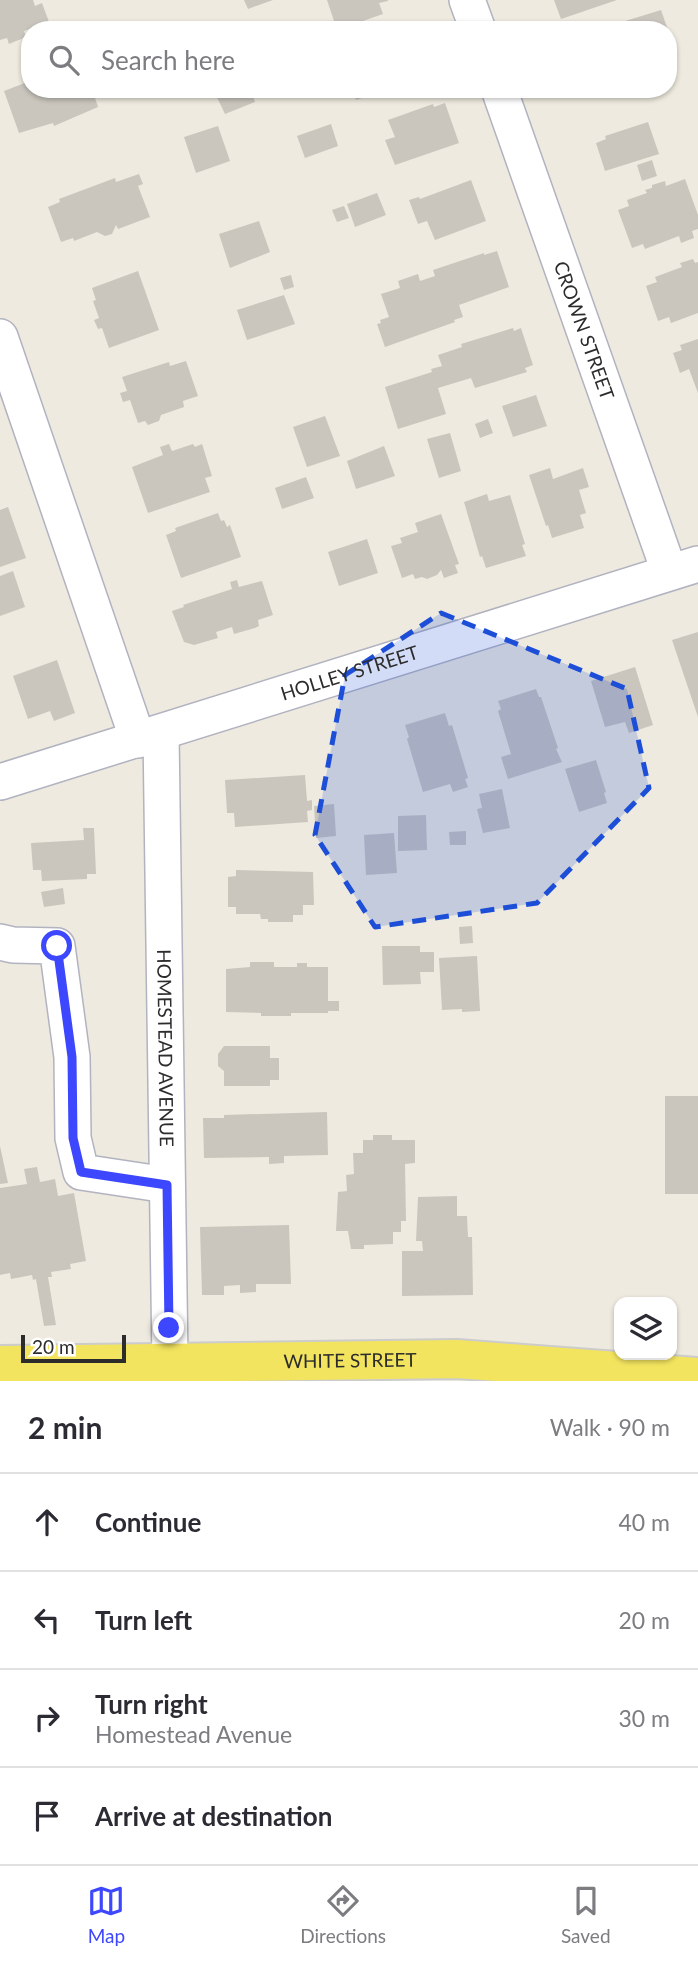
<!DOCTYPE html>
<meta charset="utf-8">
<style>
:root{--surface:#fff;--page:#f2f2f3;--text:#2b2b33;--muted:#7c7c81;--line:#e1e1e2;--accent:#3d47fd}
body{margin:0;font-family:Lato,sans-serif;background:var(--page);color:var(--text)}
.controls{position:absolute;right:21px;bottom:21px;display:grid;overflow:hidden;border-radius:14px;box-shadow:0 2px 5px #0004}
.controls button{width:63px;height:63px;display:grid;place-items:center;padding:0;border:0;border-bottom:2px solid var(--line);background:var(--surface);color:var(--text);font:35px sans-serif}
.scale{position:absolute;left:21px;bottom:18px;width:105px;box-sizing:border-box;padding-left:7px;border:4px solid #2c2c2c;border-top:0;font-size:19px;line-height:24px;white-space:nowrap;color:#2c2c2c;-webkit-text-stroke:5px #fff;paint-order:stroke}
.stop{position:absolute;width:21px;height:21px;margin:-16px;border:5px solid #3d47fd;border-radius:50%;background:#fff}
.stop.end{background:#3d47fd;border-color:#fff;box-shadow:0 2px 7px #0008}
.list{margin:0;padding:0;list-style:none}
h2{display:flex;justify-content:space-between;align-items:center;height:91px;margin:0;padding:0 28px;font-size:30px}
h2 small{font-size:23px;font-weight:400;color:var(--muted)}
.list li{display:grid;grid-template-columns:46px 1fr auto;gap:21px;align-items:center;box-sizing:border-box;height:98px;padding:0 28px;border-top:2px solid var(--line)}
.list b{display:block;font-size:26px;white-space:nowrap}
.list p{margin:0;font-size:23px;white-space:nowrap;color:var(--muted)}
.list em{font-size:23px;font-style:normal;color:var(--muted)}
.icon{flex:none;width:38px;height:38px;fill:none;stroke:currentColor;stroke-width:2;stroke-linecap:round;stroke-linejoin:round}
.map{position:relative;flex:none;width:698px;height:1381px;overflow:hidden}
.search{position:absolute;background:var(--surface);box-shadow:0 2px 5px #0004;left:21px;right:21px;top:21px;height:77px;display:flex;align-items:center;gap:18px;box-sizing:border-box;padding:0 24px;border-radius:28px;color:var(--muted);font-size:26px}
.sheet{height:483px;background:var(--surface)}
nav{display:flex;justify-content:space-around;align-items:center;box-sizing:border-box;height:98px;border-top:2px solid var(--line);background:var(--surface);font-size:19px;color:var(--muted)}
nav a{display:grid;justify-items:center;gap:4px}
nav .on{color:var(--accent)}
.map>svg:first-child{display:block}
</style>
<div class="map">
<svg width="698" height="1381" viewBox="0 0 698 1381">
<rect width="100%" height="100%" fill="#eeeadf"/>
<!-- building -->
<g fill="#cac6be">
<path d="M0,0H33L35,6L42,3L49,22L24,31L26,37L9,44L7,38L0,40Z"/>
<path d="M244,0H273L248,9Z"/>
<path d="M327,0H388V1L379,3L383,14L337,30Z"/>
<path d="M554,0H617L561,19Z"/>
<path d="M661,10L668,30H625L622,22Z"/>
<path d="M30,81V89H92L98,107L54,126L53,123L19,133L4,91Z"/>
<path d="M213,89H251L255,102L225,114Z"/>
<path d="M353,89H385V90L356,100Z"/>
<path d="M445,103L459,143L395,165L385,140L395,137L388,120L433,104L434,107Z"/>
<path d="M648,122L659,154L605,171L596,143L606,139L605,136Z"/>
<path d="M331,124L338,146L305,158L297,136Z"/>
<path d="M218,126L230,161L196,173L184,137Z"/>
<path d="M652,160L657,176L642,181L637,165Z"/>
<path d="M139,174L143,184L138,186L150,217L118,229L116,225L112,234L105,236L97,232L74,241L73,238L61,242L48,207L60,202L59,199L115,178L116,182Z"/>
<path d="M685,179L698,215V229L692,231L694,238L681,243L679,236L645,249L643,244L632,248L618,210L629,206L627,200L647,193L645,190L652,188V185L665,181L666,186Z"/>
<path d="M471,180L486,221L435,240L427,221L418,224L409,200L419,197L420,199Z"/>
<path d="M377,193L386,215L355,227L347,204Z"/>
<path d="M344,206L349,218L337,222L332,210Z"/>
<path d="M259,221L270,252L230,268L219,234Z"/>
<path d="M497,251L509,287L459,305L463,317L454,320L455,322L385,347L377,324L381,323L380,320L389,317L381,294L400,288L398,281L418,274L420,281L435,276L433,270L484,253V255Z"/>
<path d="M693,259L695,263L698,262V313L671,323L669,317L658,321L646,286L657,282L655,277L682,267L680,263Z"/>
<path d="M138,271L159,330L109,348L102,328L98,329L94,320L99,318L93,301L96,300L92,288Z"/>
<path d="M291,275L294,287L284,290L280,278Z"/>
<path d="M284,295L295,324L247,340L237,310Z"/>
<path d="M513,328L514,331L521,328L533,365L525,368L527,372L475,388L471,378L438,388L446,414L398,429L385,387L432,372L431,369L442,366L438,355L462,347L461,344Z"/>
<path d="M698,339V393L689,369L680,373L673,353L682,350L680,345Z"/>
<path d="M186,361L198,396L183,401L184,407L161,415L159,421L148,425L145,421L138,423L130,400L123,402L120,393L127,391L122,377L169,362L170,366Z"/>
<path d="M536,395L547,426L513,437L502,406Z"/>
<path d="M325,416L340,456L307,467L293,427Z"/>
<path d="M488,419L493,433L480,438L475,424Z"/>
<path d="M450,433L461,471L439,478L427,439Z"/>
<path d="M169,444L172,451L193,444L195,447L202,444L212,476L205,478L210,492L148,513L132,467L163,455L160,447Z"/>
<path d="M384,446L395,476L356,489L347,461Z"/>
<path d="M550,468L553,479L583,468L589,487L579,490L586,513L580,515L584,528L552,538L548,525L546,526L529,475Z"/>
<path d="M306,477L314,498L282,509L275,488Z"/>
<path d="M487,494L489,501L510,495L525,544L522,545L526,556L486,568L482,556L480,557L464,502Z"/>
<path d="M8,507L26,558L0,567V510Z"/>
<path d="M218,513L221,521L224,520L227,527L230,525L241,557L181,578L166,535L176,531L175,528Z"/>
<path d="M441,514L459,564L455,565L458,573L444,578L441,570L437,575L427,579L422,577L415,579L413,574L402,578L391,546L402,543L400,538L418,532L415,523Z"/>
<path d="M367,539L378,573L339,586L328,552Z"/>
<path d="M13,571L25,607L0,616V576Z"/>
<path d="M237,580L239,587L262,581L273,615L258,620L259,626L255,628L234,634L232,627L216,632L218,638L194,645L184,642L172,611L184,607L183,605L232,589L230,582Z"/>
<path d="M698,632V717L672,640Z"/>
<path d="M57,660L75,713L54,721L50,711L28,719L13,676Z"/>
<path d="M635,667L653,725L629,733L625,722L605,727L591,681Z"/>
<path d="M536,689L539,697H541L558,748L556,749L562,762L508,779L501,757L511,754L498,711L501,709L498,701Z"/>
<path d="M445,713L449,726L452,725L468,778L465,779L468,787L453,792L450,784L423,792L407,739L409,737L405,725Z"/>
<path d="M596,760L606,792L604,793L607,803L579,812L565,769Z"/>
<path d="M305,775L307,801L312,800V810L307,811L308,822L235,827L234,813H227L225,780Z"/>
<path d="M502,789L510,828L483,833L477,809L482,808L479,794Z"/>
<path d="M334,804L336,836L316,838L314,806Z"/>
<path d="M426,815L427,850L398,851V816Z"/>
<path d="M83,828H94L96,874H87V879L42,881L41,870H33L31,843L84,840Z"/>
<path d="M466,831V845H450L449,832Z"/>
<path d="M394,833L397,873L366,875L364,835Z"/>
<path d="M236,870L313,872L314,905H303V915H293V922H268V919H261L260,914H236V907H228V877L236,876Z"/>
<path d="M63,888L65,904L44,907L41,892Z"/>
<path d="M472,926L473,943L460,944L459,927Z"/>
<path d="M382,946H420V952H434V972H420L421,984L383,985Z"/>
<path d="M477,956L480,1011L462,1012V1009L442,1010L439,958Z"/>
<path d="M250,962H274V967H297V963H307V967H328V1001H339V1011H328V1013H291V1016H261V1013L226,1012V969L250,967Z"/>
<path d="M224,1046H270V1058H279V1080H270V1086H224V1071L218,1066V1054Z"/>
<rect x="665" y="1096" width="33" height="98"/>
<path d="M327,1112L328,1155L284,1156V1163L269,1164V1157L204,1158L203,1118H224V1115Z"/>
<path d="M373,1135H392V1140H415V1163L405,1164L406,1221H401V1232H393V1244L364,1245V1249H351L348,1231H336L338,1192L347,1191L346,1175L354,1174L353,1153H363V1140H373Z"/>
<path d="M0,1146L8,1183L0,1184Z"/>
<path d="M37,1167L40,1182L55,1179L58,1196L74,1193L86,1261L70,1264L71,1269L51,1272L52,1277H48L56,1325L44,1326L36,1279L33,1280L32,1275L11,1279L10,1273L0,1275V1188L27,1184L24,1169Z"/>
<path d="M457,1196V1216H467L468,1237H472L473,1295L402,1296V1251H423L422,1241H416L418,1197Z"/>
<path d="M289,1225L291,1284H256V1292L240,1293V1285L224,1286V1295H202L200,1227Z"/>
</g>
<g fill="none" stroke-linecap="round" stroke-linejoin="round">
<!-- minor casing -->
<g stroke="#b2b3c0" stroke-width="38">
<g id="minor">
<path d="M467,0L478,30"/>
<path id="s1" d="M499,89L669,571"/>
<path d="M0,337L138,740"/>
<path id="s2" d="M161,733L170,1362"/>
<path id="s3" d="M0,782L698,564"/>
<path d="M0,942L13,945L57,946L72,1057L73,1138L81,1172L167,1185"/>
</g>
</g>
<!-- major casing -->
<g stroke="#ccc" stroke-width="42">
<g id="major">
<path id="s4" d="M0,1365L457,1359L698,1377"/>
</g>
</g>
<!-- minor -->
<use href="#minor" stroke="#fff" stroke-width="35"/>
<!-- major -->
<use href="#major" stroke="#f3e45f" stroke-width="38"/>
</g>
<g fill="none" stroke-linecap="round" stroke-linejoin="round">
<!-- route -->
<path stroke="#3d47fd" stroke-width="9" d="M57,946L72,1057L73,1138L81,1172L167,1185L169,1328"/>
</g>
<!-- marked area -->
<path fill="#1d4ed8" fill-opacity="0.2" stroke="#1d4ed8" stroke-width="5" stroke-dasharray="14 9" stroke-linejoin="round" d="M441,613L627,689L649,788L537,903L375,927L315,835L345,675Z"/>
<g text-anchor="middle" stroke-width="5" stroke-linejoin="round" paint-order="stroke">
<!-- street labels -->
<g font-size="19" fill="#2c2c2c" stroke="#fff">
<text dy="7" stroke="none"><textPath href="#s1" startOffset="256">CROWN STREET</textPath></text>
<text dy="7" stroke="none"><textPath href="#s3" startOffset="366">HOLLEY STREET</textPath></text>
<text dy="7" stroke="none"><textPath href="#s2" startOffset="315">HOMESTEAD AVENUE</textPath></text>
<text dy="7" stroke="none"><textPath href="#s4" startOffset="350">WHITE STREET</textPath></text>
</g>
</g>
</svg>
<div class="controls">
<button><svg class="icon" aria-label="layers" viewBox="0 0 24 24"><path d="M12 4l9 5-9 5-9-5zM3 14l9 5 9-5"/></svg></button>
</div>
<div class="scale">20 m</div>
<div class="stop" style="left:57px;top:946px"></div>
<div class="stop end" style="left:169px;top:1328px"></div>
<div class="search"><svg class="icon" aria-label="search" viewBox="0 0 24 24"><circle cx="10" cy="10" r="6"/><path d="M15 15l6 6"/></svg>Search here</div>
</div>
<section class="sheet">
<h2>2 min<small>Walk · 90 m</small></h2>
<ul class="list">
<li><svg class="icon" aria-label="ahead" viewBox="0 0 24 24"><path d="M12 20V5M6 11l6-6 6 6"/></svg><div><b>Continue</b></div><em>40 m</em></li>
<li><svg class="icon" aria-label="left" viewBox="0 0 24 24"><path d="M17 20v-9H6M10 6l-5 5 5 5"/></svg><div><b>Turn left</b></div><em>20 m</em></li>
<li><svg class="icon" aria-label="right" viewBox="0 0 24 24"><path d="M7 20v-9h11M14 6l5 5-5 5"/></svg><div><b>Turn right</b><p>Homestead Avenue</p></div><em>30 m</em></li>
<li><svg class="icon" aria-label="arrive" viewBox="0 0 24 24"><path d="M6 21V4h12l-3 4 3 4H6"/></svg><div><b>Arrive at destination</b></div></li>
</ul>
</section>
<nav>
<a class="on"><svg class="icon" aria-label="map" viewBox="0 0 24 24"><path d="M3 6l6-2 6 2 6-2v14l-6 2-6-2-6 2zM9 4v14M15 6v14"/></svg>Map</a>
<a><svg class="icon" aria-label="directions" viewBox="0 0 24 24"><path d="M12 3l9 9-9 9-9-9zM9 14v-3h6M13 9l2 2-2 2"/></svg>Directions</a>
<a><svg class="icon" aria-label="saved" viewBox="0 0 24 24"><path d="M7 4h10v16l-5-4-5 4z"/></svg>Saved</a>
</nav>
